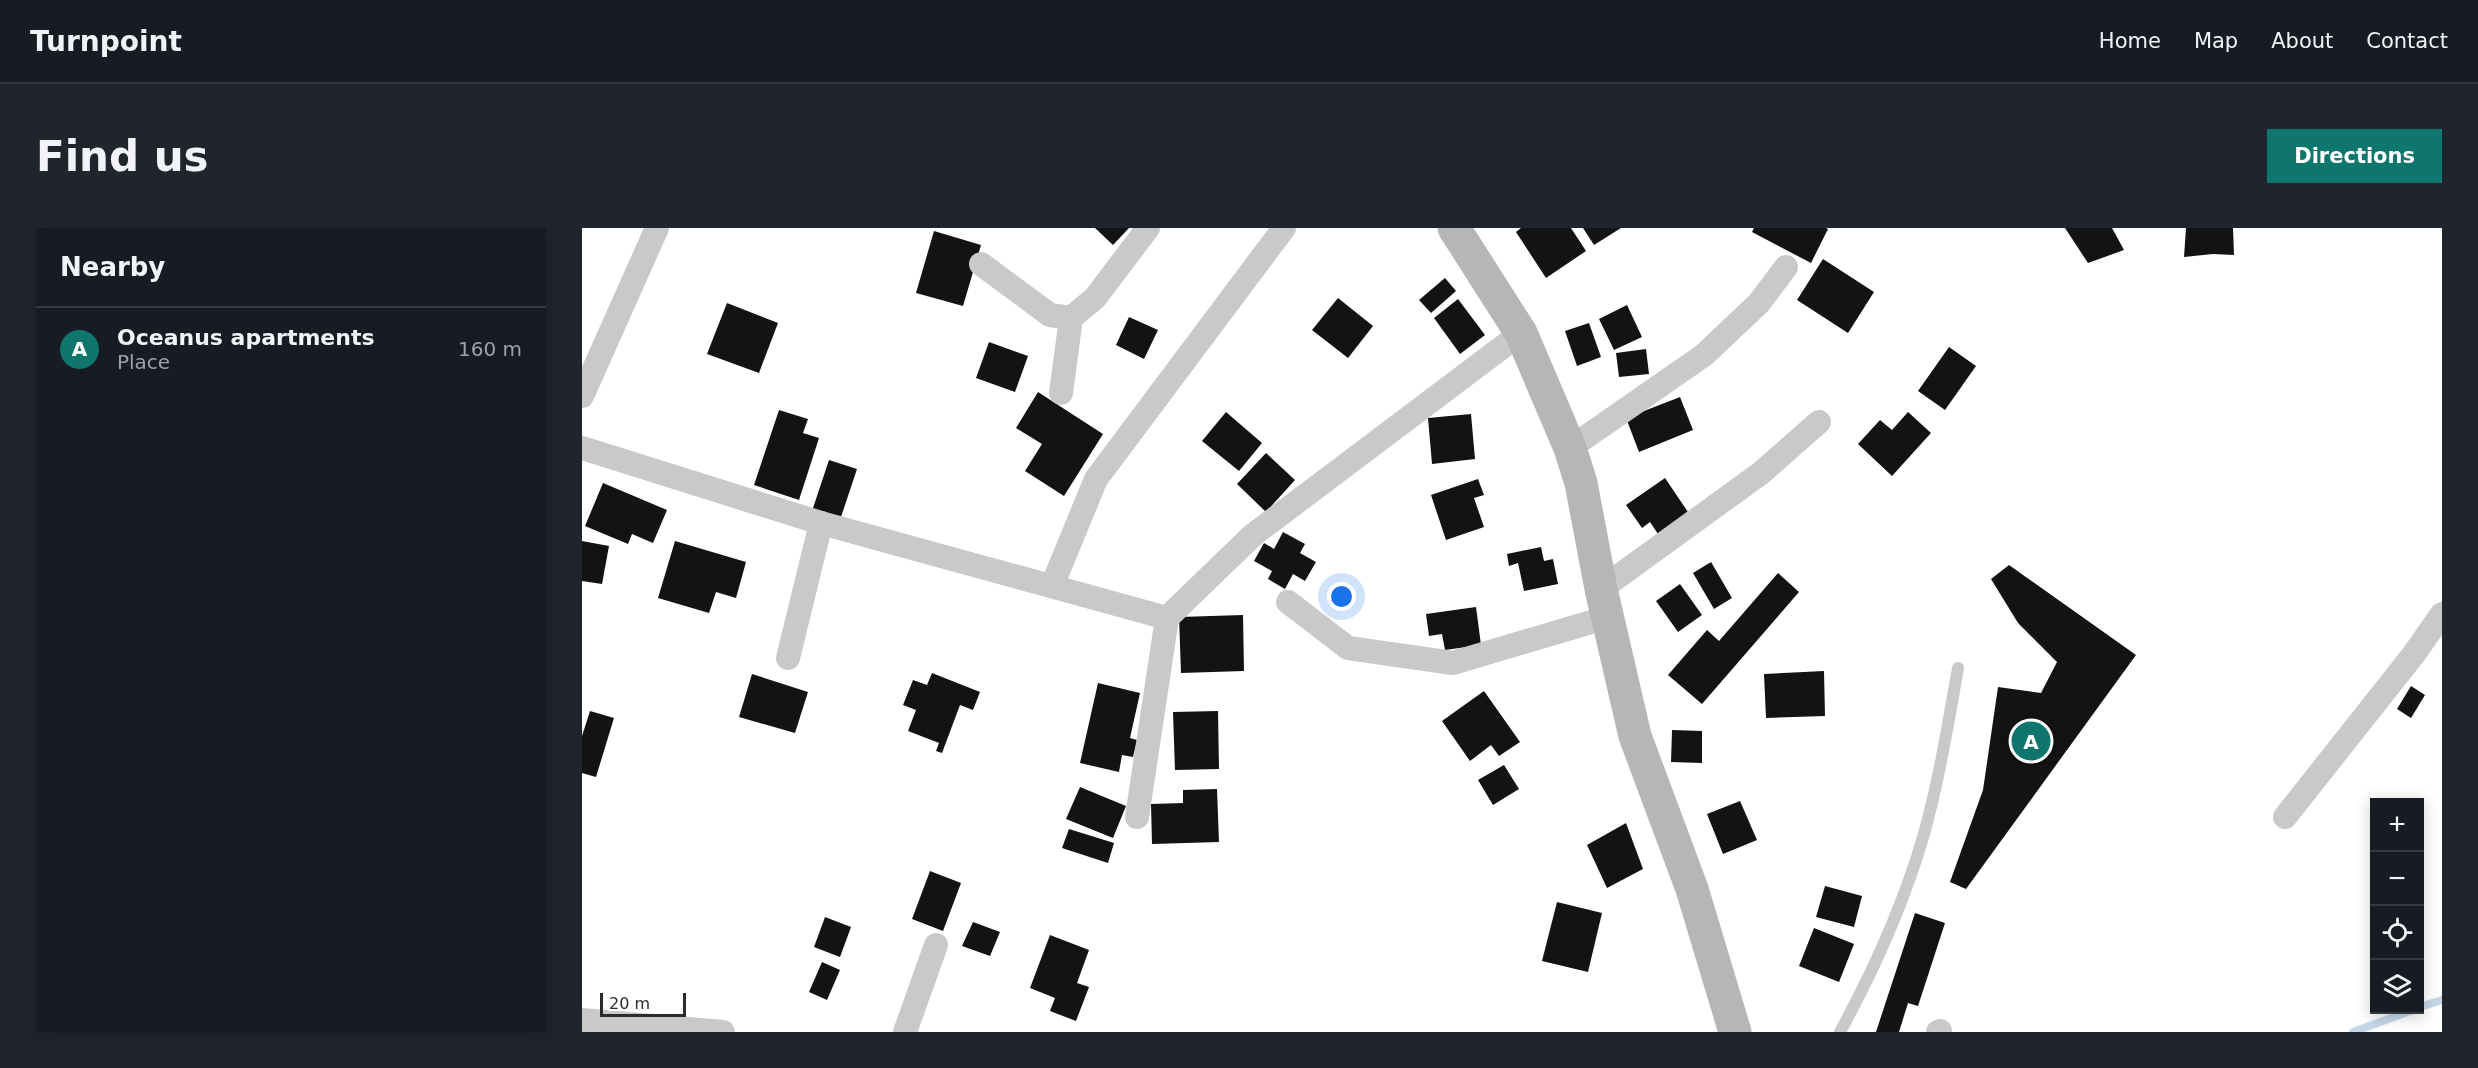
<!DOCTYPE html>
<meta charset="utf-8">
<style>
:root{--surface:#171b24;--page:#20242c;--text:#f1f3f6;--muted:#9ea1a6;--line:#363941;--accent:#0f766e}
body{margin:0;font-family:"DejaVu Sans",sans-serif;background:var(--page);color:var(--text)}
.controls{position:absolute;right:18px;bottom:18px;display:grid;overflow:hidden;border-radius:0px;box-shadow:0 3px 15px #0003}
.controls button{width:54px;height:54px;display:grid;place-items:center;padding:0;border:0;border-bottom:2px solid var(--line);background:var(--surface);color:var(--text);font:30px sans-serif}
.scale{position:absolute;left:18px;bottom:15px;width:86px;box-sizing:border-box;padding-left:6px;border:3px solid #2c2c2c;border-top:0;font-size:16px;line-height:21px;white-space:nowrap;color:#2c2c2c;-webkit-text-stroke:4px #fff;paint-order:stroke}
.you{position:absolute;left:760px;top:369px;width:21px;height:21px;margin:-15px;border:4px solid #fff;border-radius:50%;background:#1a73e8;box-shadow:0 0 0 9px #1a73e833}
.badge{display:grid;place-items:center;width:39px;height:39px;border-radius:50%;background:var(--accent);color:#fff;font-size:20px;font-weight:700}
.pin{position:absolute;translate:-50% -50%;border:3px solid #fff;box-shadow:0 2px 6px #0006}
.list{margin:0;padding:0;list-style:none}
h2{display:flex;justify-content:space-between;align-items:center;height:78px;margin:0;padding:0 24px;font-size:26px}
h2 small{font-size:20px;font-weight:400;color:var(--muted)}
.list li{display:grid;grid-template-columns:39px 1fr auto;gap:18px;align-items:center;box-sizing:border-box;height:84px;padding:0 24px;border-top:2px solid var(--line)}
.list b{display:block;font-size:22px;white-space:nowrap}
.list p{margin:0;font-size:20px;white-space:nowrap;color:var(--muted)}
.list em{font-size:20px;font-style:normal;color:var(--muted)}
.icon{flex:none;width:33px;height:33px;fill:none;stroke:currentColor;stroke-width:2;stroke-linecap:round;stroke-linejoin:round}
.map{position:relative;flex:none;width:1860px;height:804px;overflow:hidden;border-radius:0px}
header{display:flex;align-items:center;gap:36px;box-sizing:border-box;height:84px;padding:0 30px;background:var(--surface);border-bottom:2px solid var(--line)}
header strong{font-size:28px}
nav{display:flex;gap:33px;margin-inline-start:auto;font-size:21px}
.intro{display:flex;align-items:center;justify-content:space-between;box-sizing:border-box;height:144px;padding:0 36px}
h1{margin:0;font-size:42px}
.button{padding:15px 27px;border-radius:0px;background:var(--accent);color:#fff;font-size:21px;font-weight:700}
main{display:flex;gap:36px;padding:0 36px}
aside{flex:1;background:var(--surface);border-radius:0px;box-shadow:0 3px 15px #0003}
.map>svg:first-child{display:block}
</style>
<header>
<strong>Turnpoint</strong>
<nav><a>Home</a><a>Map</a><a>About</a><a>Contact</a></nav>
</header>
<div class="intro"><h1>Find us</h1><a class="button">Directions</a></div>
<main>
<aside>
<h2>Nearby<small></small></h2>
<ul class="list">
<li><span class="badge">A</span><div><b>Oceanus apartments</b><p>Place</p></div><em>160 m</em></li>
</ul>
</aside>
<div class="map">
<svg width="1860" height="804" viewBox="0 0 1860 804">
<rect width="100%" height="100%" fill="#fff"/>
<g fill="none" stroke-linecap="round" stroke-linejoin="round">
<!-- stream -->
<g stroke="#c5d8e9" stroke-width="8">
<path d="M1838,779L1860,772"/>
<path d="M1771,804L1831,782"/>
</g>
</g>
<!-- building -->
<g fill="#131313">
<path d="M513,0H547L531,17Z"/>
<path d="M939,0H989L1004,23L964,50L934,4Z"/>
<path d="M1001,0H1039L1012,17Z"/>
<path d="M1172,0H1244L1246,1L1229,35L1170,4Z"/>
<path d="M1483,0H1530L1542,22L1506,35Z"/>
<path d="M1604,0H1651L1652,27L1631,26L1602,29Z"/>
<path d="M352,3L399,17L381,78L334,65Z"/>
<path d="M1241,31L1292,64L1266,105L1215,72Z"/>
<path d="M863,50L874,63L849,85L837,72Z"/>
<path d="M756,70L791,98L766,130L730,102Z"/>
<path d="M876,71L903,107L878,126L852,90Z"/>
<path d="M145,75L196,95L177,145L125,126Z"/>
<path d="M1045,77L1060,109L1032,122L1017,91Z"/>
<path d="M547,89L576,102L562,131L534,117Z"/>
<path d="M1007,95L1019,129L995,138L983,103Z"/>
<path d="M407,114L446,128L433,164L394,150Z"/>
<path d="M1367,119L1394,138L1363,182L1336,163Z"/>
<path d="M1064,121L1067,146L1037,149L1034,125Z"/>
<path d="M456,164L521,206L482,268L443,243L460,216L434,200Z"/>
<path d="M1098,169L1111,202L1057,224L1044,190Z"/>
<path d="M197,182L226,191L221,205L237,210L217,272L172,257Z"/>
<path d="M644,184L680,215L657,243L620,213Z"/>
<path d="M1326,184L1349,205L1310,248L1276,216L1298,192L1310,202Z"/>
<path d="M889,186L893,231L850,236L846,190Z"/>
<path d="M684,225L713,252L684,284L655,256Z"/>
<path d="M247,232L275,241L258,292L230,283Z"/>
<path d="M1083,250L1106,284L1076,306L1068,294L1060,300L1044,277Z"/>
<path d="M896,251L902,267L892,270L902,299L864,312L849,267Z"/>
<path d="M21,255L85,282L71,315L50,306L46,316L3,298Z"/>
<path d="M701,304L723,316L718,325L734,334L723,353L711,346L703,361L686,351L690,343L672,333L682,315L692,321Z"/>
<path d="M0,313L27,318L20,356L0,353Z"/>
<path d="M93,313L164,334L154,370L134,364L127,385L76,370Z"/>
<path d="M959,319L962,333L971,331L976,356L942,363L936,335L927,338L925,326Z"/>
<path d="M1129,334L1150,370L1132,381L1111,345Z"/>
<path d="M1427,337L1554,427L1384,661L1368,654L1401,562L1416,459L1459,465L1475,434L1436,395L1409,351Z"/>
<path d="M1196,345L1217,364L1120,476L1086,447L1125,402L1137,413Z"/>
<path d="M1098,356L1120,387L1096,404L1074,373Z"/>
<path d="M894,379L899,417L863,422L860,406L847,408L844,386Z"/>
<path d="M661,387L662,443L599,445L597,389Z"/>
<path d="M1242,443L1243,488L1184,490L1182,446Z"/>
<path d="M350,445L398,464L391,482L378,477L360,525L354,523L357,515L326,503L334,482L321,477L331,452L345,457Z"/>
<path d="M170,446L226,464L213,505L157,489Z"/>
<path d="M516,455L558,465L548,510L555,512L551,529L540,527L537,544L498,535Z"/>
<path d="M1829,458L1843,467L1829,490L1815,481Z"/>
<path d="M902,463L938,514L917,528L909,517L888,533L860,493Z"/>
<path d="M8,483L32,490L14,549L0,545V508Z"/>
<path d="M636,483L637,541L593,542L591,484Z"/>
<path d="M1090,502L1120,503V535L1089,534Z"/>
<path d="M922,537L937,561L911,577L896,552Z"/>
<path d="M498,559L544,578L531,610L484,591Z"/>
<path d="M635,561L637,614L570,616L569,576L601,575V562Z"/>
<path d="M1158,573L1175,612L1141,626L1125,586Z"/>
<path d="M1044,595L1061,641L1025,660L1005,617Z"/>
<path d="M487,601L532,615L526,635L480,620Z"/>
<path d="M348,643L379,655L361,703L330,691Z"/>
<path d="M1243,658L1280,668L1272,699L1234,689Z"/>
<path d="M975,674L1020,685L1006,744L960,733Z"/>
<path d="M1333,685L1363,695L1336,778L1326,775L1317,804H1294Z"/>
<path d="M243,689L269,699L258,729L232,719Z"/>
<path d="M391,694L418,704L408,728L380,718Z"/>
<path d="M1232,700L1272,716L1257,754L1217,738Z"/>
<path d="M468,707L507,722L495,755L507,759L494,793L468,783L473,770L448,760Z"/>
<path d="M240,734L258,742L245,772L227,764Z"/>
</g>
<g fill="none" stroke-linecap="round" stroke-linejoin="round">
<!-- lane -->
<path stroke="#c9c9c9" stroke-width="12" d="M1258,804C1292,742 1322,675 1342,606C1357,552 1366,496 1376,440"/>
<!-- street -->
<g stroke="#c9c9c9" stroke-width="24">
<path d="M399,36L468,87L489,90L513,70L566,0"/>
<path d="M479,165L489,90"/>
<path d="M0,168L75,0"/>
<path d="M0,220L239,295L585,390"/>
<path d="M988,220L1122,127L1177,75L1204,39"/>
<path d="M470,358L514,251L702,0"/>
<path d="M1019,361L1179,245L1237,194"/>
<path d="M706,374L766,420L871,435L1026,389"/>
<path d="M206,430L239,295"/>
<path d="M555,589L585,390L671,307L939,105"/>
<path d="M1703,589L1832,426L1860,386"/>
<path d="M0,792L141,804"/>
<path d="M323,804L354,717"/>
<path d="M1356,804L1358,803"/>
</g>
<!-- secondary -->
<path stroke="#b6b6b6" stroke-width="33" d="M872,0L939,105L988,220L999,255L1019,361L1053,508L1110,661L1153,804"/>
</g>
</svg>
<div class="controls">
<button>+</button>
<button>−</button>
<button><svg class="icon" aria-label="locate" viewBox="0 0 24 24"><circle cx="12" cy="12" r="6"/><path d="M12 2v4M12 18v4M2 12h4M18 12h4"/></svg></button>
<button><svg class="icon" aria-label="layers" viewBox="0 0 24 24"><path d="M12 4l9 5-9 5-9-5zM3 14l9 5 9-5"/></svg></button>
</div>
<div class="scale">20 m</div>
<div class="you"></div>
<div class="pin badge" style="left:1449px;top:513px">A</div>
</div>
</main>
